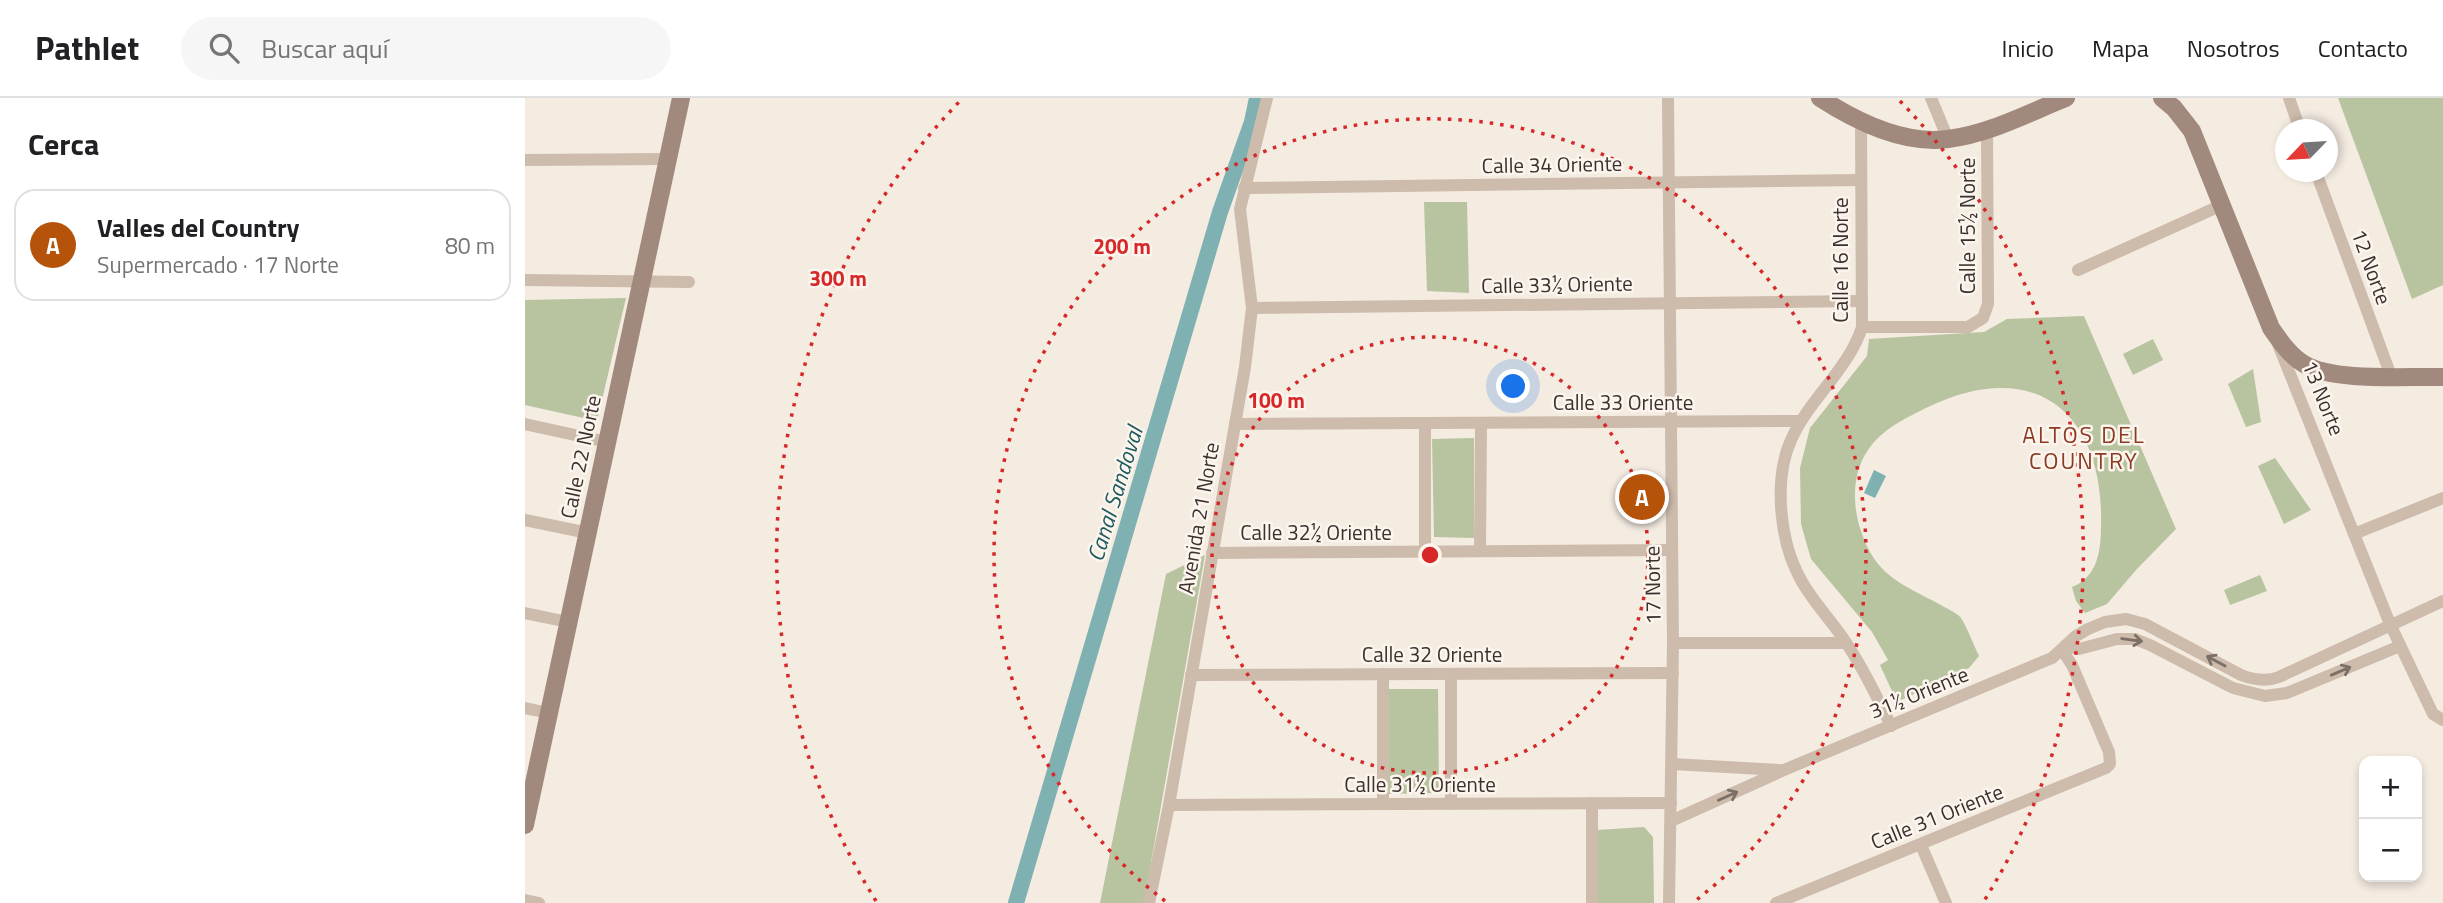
<!DOCTYPE html>
<html lang="es">
<meta charset="utf-8">
<style>
:root{--surface:#fff;--page:#f6f6f6;--text:#202124;--muted:#757577;--line:#e0e0e0;--accent:#b45309}
body{margin:0;font-family:"Titillium Web",sans-serif;background:var(--page);color:var(--text)}
.controls{position:absolute;right:21px;bottom:21px;display:grid;overflow:hidden;border-radius:14px;box-shadow:0 4px 10px #0003}
.controls button{width:63px;height:63px;display:grid;place-items:center;padding:0;border:0;border-bottom:2px solid var(--line);background:var(--surface);color:var(--text);font:35px sans-serif}
.compass{position:absolute;left:1750px;top:21px;width:63px;height:63px;border-radius:50%;background:var(--surface);box-shadow:0 4px 10px #0003;rotate:245deg}
.you{position:absolute;left:989px;top:289px;width:24px;height:24px;margin:-18px;border:5px solid #fff;border-radius:50%;background:#1a73e8;box-shadow:0 0 0 10px #1a73e833}
.badge{display:grid;place-items:center;width:46px;height:46px;border-radius:50%;background:var(--accent);color:#fff;font-size:23px;font-weight:700}
.pin{position:absolute;translate:-50% -50%;border:4px solid #fff;box-shadow:0 2px 7px #0006}
.list{margin:0;padding:0;list-style:none}
h2{display:flex;justify-content:space-between;align-items:center;height:91px;margin:0;padding:0 28px;font-size:30px}
h2 small{font-size:23px;font-weight:400;color:var(--muted)}
.list li{display:grid;grid-template-columns:46px 1fr auto;gap:21px;align-items:center;box-sizing:border-box;height:112px;margin:0 14px 14px;padding:0 14px;border:2px solid var(--line);border-radius:21px}
.list b{display:block;font-size:26px;white-space:nowrap}
.list p{margin:0;font-size:23px;white-space:nowrap;color:var(--muted)}
.list em{font-size:23px;font-style:normal;color:var(--muted)}
.icon{flex:none;width:38px;height:38px;fill:none;stroke:currentColor;stroke-width:2;stroke-linecap:round;stroke-linejoin:round}
.map{position:relative;flex:none;width:1918px;height:805px;overflow:hidden}
header{display:flex;align-items:center;gap:42px;box-sizing:border-box;height:98px;padding:0 35px;background:var(--surface);border-bottom:2px solid var(--line)}
header strong{font-size:33px}
nav{display:flex;gap:38px;margin-inline-start:auto;font-size:24px}
.search{width:490px;height:63px;background:var(--page);display:flex;align-items:center;gap:18px;box-sizing:border-box;padding:0 24px;border-radius:38px;color:var(--muted);font-size:26px}
main{display:flex}
aside{flex:1;background:var(--surface)}
.map>svg:first-child{display:block}
</style>
<header>
<strong>Pathlet</strong>
<div class="search"><svg class="icon" aria-label="search" viewBox="0 0 24 24"><circle cx="10" cy="10" r="6"/><path d="M15 15l6 6"/></svg>Buscar aquí</div>
<nav><a>Inicio</a><a>Mapa</a><a>Nosotros</a><a>Contacto</a></nav>
</header>
<main>
<aside>
<h2>Cerca<small></small></h2>
<ul class="list">
<li><span class="badge">A</span><div><b>Valles del Country</b><p>Supermercado · 17 Norte</p></div><em>80 m</em></li>
</ul>
</aside>
<div class="map">
<svg width="1918" height="805" viewBox="0 0 1918 805">
<rect width="100%" height="100%" fill="#f4ebe1"/>
<!-- green -->
<g fill="#b8c4a0">
<path d="M1813,0H1918V187L1887,201Z"/>
<path d="M899,104H942L944,195L902,193Z"/>
<path d="M101,200L72,323L0,307V202Z"/>
<path d="M1559,218L1651,431L1611,472L1582,506L1560,515L1551,503L1547,489C1573,479 1576,452 1576,427C1579,313 1508,258 1403,309C1381,320 1357,331 1343,352C1327,375 1327,407 1336,433C1350,477 1376,486 1414,506C1420,510 1431,514 1436,520C1443,531 1448,546 1454,558L1444,570L1372,604L1355,567L1363,562L1347,534L1286,461L1276,426L1275,370L1285,330L1342,258L1344,241L1459,234L1482,221Z"/>
<path d="M1628,241L1638,262L1608,277L1598,256Z"/>
<path d="M1728,271L1736,324L1721,329L1703,286Z"/>
<path d="M949,340V440L909,439L907,341Z"/>
<path d="M1750,360L1786,412L1759,426L1733,368Z"/>
<path d="M680,457L619,805H575L641,476Z"/>
<path d="M1735,477L1742,493L1705,507L1699,492Z"/>
<path d="M862,591H913L914,695L863,696Z"/>
<path d="M1119,729L1128,739L1129,805H1073L1072,732Z"/>
</g>
<!-- water -->
<path fill="#7fb0b2" d="M1349,372L1361,378L1350,400L1339,395Z"/>
<g fill="none" stroke-linecap="round" stroke-linejoin="round">
<!-- canal -->
<path stroke="#7fb0b2" stroke-width="16" d="M491,805L695,114L727,24L732,0"/>
<!-- street -->
<g stroke="#cdbbac" stroke-width="12">
<path d="M1143,0L1148,545L1144,805"/>
<path d="M1406,0L1423,41"/>
<path d="M1764,0L1775,32"/>
<path d="M1336,23L1337,229C1324,271 1284,301 1266,342C1248,382 1255,445 1276,482C1288,504 1306,522 1320,543C1338,570 1352,599 1366,628"/>
<path d="M0,62L143,61"/>
<path d="M1791,74L1866,278"/>
<path d="M719,90L1336,82"/>
<path d="M1553,172L1697,107"/>
<path d="M0,182L164,184"/>
<path d="M727,210L1337,203"/>
<path d="M1337,229H1443L1458,220L1463,206L1462,31"/>
<path d="M1753,246L1865,526L1908,616L1918,622"/>
<path d="M900,325V453"/>
<path d="M0,326L82,344"/>
<path d="M710,326L1275,323"/>
<path d="M0,422L63,435"/>
<path d="M1829,436L1918,400"/>
<path d="M955,453L956,325"/>
<path d="M687,455L1147,452"/>
<path d="M0,515L43,524"/>
<path d="M1148,545H1321"/>
<path d="M1541,548L1554,551L1592,541H1610L1625,547L1708,590L1740,598L1762,595L1875,548"/>
<path d="M858,576V706"/>
<path d="M926,576V706"/>
<path d="M666,577L1148,575"/>
<path d="M0,610L24,615"/>
<path d="M1147,666L1255,672"/>
<path d="M644,707L1146,705"/>
<path d="M1146,723L1259,672L1527,560L1551,538L1563,531L1580,524L1601,521L1620,526L1716,577C1729,582 1741,584 1754,579L1918,503"/>
<path d="M1396,747L1421,805"/>
<path d="M0,802L14,805"/>
<path d="M624,805L644,707L720,269L727,210L715,111L742,0"/>
<path d="M1067,805V705"/>
<path d="M1251,805L1581,670L1585,666L1584,654L1547,567L1537,552"/>
</g>
<!-- secondary -->
<g stroke="#a18a7d" stroke-width="18">
<path d="M1295,0C1332,24 1378,47 1423,41C1464,36 1503,15 1541,0"/>
<path d="M1637,0L1649,10L1667,33L1746,230C1755,243 1765,258 1779,266C1809,284 1881,278 1918,279"/>
<path d="M0,727L156,0"/>
</g>
</g>
<!-- one-way arrows -->
<defs><path id="oneway-shaft" d="M-6 0H5M1.5-3L5.5 0L1.5 3" fill="none" stroke-width="1.6" stroke-linecap="round" stroke-linejoin="round" transform="scale(1.75)"/></defs>
<g stroke="#7d6f65">
<use href="#oneway-shaft" transform="translate(1607 542) rotate(8)"/>
<use href="#oneway-shaft" transform="translate(1691 563) rotate(-152)"/>
<use href="#oneway-shaft" transform="translate(1816 573) rotate(-23)"/>
<use href="#oneway-shaft" transform="translate(1203 698) rotate(-24)"/>
</g>
<!-- distance rings -->
<g fill="none" stroke="#d62828" stroke-width="3.5" stroke-dasharray="3.5 7">
<circle cx="905" cy="457" r="218"/>
<path d="M640 803A436 436 0 1 1 1170 803"/>
<path d="M351 803A653 653 0 0 1 435 3M1375 3A653 653 0 0 1 1459 803"/>
</g>
<g text-anchor="middle" stroke-width="5" stroke-linejoin="round" paint-order="stroke">
<!-- street labels -->
<g font-size="21" fill="#3b302b" stroke="#fbf5ee">
<text transform="translate(1027 67) rotate(-1)" y="7">Calle 34 Oriente</text>
<text transform="translate(1443 128) rotate(-90)" y="7">Calle 15½ Norte</text>
<text transform="translate(1316 162) rotate(-90)" y="7">Calle 16 Norte</text>
<text transform="translate(1846 169) rotate(70)" y="7">12 Norte</text>
<text transform="translate(1032 187) rotate(-1)" y="7">Calle 33½ Oriente</text>
<text transform="translate(1798 300) rotate(68)" y="7">13 Norte</text>
<text x="1098" y="312">Calle 33 Oriente</text>
<text transform="translate(56 359) rotate(-78)" y="7">Calle 22 Norte</text>
<text transform="translate(674 420) rotate(-80)" y="7">Avenida 21 Norte</text>
<text x="791" y="442">Calle 32½ Oriente</text>
<text transform="translate(1128 487) rotate(-91)" y="7">17 Norte</text>
<text x="907" y="564">Calle 32 Oriente</text>
<text transform="translate(1394 595) rotate(-22)" y="7">31½ Oriente</text>
<text x="895" y="694">Calle 31½ Oriente</text>
<text transform="translate(1412 719) rotate(-22)" y="7">Calle 31 Oriente</text>
</g>
<!-- neighbourhood labels -->
<g font-size="23" letter-spacing="2" fill="#8c3b22" stroke="#fbf5ee">
<text x="1559" y="345">ALTOS DEL<tspan x="1559" dy="26">COUNTRY</tspan></text>
</g>
<!-- water labels -->
<g font-size="23" font-style="italic" fill="#1f5a5e" stroke="#fbf5ee">
<text transform="translate(590 396) rotate(-73)" y="8">Canal Sandoval</text>
</g>
</g>
<circle cx="905" cy="457" r="10" fill="#d62828" stroke="#fbf5ee" stroke-width="3.5"/>
<g font-size="21" text-anchor="middle" font-weight="bold" fill="#d62828" stroke="#fbf5ee" stroke-width="5" stroke-linejoin="round" paint-order="stroke">
<text x="597" y="156">200 m</text>
<text x="313" y="188">300 m</text>
<text x="751" y="310">100 m</text>
</g>
</svg>
<div class="controls">
<button>+</button>
<button>−</button>
</div>
<svg class="compass" viewBox="-18 -18 36 36"><path d="M0-13l5 13h-10z" fill="#e53935"/><path d="M0 13l5-13h-10z" fill="#757577"/></svg>
<div class="you"></div>
<div class="pin badge" style="left:1117px;top:399px">A</div>
</div>
</main>
